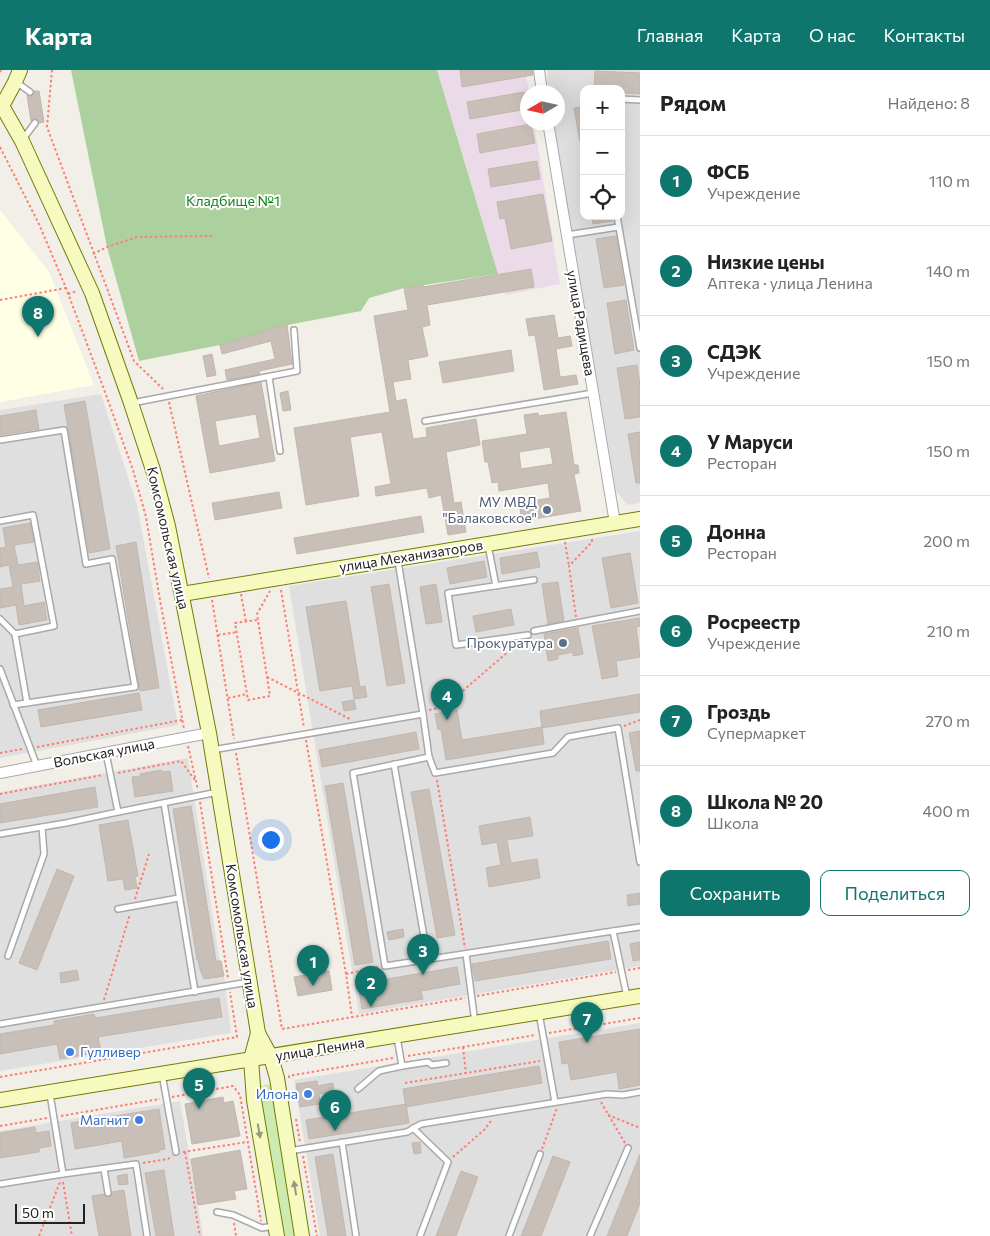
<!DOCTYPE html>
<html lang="ru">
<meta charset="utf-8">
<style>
:root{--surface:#fff;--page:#f6f6f6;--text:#222;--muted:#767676;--line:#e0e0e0;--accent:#0f766e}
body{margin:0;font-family:Commissioner,sans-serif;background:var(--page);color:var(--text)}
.controls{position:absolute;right:15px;top:15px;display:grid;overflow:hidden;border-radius:10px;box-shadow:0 5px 20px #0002}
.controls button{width:45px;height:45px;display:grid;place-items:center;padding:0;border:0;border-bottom:1px solid var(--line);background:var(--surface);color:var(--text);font:25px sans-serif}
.compass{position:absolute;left:520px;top:15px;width:45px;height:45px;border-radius:50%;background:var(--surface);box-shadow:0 5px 20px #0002;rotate:261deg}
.scale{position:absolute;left:15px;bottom:12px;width:70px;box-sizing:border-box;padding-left:5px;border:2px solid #222;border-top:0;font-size:14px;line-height:18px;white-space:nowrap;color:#222;-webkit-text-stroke:4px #fff;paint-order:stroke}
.you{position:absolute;left:270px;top:769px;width:18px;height:18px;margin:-12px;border:4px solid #fff;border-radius:50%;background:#1a73e8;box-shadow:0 0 0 8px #1a73e833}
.badge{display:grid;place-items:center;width:32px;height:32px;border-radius:50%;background:var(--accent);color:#fff;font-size:16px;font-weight:700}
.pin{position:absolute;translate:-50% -41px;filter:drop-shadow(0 1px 2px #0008)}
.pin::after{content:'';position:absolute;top:26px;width:18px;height:15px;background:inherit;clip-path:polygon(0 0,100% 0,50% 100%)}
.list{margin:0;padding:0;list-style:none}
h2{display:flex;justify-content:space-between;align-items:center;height:65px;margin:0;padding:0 20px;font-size:21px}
h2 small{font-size:16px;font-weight:400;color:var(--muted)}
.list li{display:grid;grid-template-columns:32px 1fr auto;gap:15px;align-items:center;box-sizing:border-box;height:90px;padding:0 20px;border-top:1px solid var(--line)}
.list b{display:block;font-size:19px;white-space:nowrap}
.list p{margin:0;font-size:16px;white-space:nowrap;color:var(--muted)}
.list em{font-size:16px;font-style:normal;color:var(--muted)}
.actions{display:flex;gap:10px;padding:15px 20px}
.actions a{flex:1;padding:11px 0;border:1px solid var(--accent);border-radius:10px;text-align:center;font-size:18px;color:var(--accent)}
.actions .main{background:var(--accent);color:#fff}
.icon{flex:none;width:28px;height:28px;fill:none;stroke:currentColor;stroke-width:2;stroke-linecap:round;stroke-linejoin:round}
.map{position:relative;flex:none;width:640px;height:1166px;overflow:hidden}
header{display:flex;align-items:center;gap:30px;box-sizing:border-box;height:70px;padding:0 25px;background:var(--accent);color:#fff}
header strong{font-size:24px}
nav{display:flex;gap:28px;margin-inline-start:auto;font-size:18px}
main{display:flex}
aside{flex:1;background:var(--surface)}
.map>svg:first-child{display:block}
</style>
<header>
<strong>Карта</strong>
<nav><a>Главная</a><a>Карта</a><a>О нас</a><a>Контакты</a></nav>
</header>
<main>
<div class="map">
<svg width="640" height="1166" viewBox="0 0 640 1166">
<rect width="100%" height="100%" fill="#f2efe9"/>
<!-- residential -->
<g fill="#e0dfdf" fill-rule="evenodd">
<path d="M548,0H640V433L628,435L616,421L554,53L558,52V22H548L547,11ZM584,19H621V146H584Z"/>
<path d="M101,324L137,435L178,655L0,688V340Z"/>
<path d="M640,461V896L359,944L289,516Z"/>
<path d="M188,688L219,887L224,906L231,963L0,1001V722Z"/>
<path d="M640,953V1166H320L294,1010Z"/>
<path d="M180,1031L203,1166H0V1061Z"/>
</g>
<!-- industrial -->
<path fill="#ebdbe8" d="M437,0H525L529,22H528V52L534,53L560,214L505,225L498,204Z"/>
<!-- education -->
<path fill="#ffffe5" d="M0,140L49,202L94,315L0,332Z"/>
<!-- grass -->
<path fill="#cdebb0" d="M270,1014L273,1016L296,1166H281L259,1016Z"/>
<!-- forest -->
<path fill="#add19e" d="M71,0H437L498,204L404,218L369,228L361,241L277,257L220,275L139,291L107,177Z"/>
<!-- building -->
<g fill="#c7bfb8" stroke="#c4b6ab" fill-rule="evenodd">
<path d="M460,0H532L533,5L462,17Z"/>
<path d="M595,1L640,3V24L621,23V19H594Z"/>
<path d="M34,21H39L44,52L39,53L38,50L35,49L31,51L27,25L32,26Z"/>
<path d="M524,22L527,39L470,49L467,32Z"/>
<path d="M584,36V71L580,72L574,38Z"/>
<path d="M531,54L535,73L480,83L477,64Z"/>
<path d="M537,91L540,109L491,117L488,99Z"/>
<path d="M543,124L552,171L511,179L505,148L500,149L497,132Z"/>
<path d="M592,146H613V151L593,154Z"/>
<path d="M616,166L624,215L604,218L596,169Z"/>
<path d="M531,199L534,217L427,235L430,255L422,257L428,286L408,290L411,309L393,312L396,331L406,329L413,369L427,367L426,358L476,349L480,375L446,382L454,433L461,432L466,462L448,465L441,425L429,428L427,418L376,426L375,417L391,414L382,362L350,367L359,426L306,435L294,358L390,342L374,246L408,240L404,218L423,215V217Z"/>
<path d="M626,230L634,280L615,284L607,233Z"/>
<path d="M554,245L558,268L570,266L572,276L556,279L560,307L576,305L578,314L544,320L535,265L529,266L526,249Z"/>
<path d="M287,255L292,294L259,301L260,304L227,310L225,300L275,289L271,271L222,284L220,275L277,257Z"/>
<path d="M511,280L514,301L443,313L439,292Z"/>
<path d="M212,284L216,305L207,307L203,286Z"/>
<path d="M637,295L640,315V347L625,349L617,298Z"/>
<path d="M261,312L275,391L210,403L196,326ZM256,344L260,368L219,376L215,351Z"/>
<path d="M288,321L291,340L283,341L280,323Z"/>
<path d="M85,331L110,479L89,483L64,335Z"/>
<path d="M36,340L39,359L0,365V346Z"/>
<path d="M566,342L574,395H578L579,403L574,404L581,441L522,451L519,433L550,428L548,413L499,421L498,412L492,413L488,392H485L482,371L527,364L524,345L538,343L539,346ZM550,377L553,394L521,399L519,382Z"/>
<path d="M640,362V413H636L628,364Z"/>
<path d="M279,422L282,438L215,450L212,433Z"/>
<path d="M421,446L424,462L297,484L294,468Z"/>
<path d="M30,453L34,472L14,475L18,495L37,492L40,511L21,514L24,536L44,532L47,550L19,555L16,535L0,538V519L13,517L9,495L0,497V478L6,477L3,458Z"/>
<path d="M136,472L159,618L140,621L116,476Z"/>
<path d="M537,482L540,497L502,504L500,488Z"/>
<path d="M630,483L638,533L611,538L602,488Z"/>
<path d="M484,491L487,507L450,514L447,498Z"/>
<path d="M558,512L564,551L548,554L542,514Z"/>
<path d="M389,514L405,613L387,616L371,517Z"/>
<path d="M436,514L442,552L426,554L420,517Z"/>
<path d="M346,531L360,617L365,616L367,627L354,629L352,616L320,621L306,537Z"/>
<path d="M511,539L514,555L476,562L473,546Z"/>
<path d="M640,548V556L636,557L640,587L616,591L618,606L602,609L592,556Z"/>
<path d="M578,558L583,584L573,586V582L558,585V589L548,591L544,564Z"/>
<path d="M139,623L142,640L41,657L38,640Z"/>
<path d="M640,624V642L542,658L540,641Z"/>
<path d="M354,630L356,639L344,641L342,632Z"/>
<path d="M457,640L462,670L542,657L544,674L446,690L441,659L438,660L435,644Z"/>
<path d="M640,661V701H636L629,663Z"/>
<path d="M416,662L419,679L322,697L319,680Z"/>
<path d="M161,700L162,702L170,701L173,721L135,727L132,707L141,706L140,704Z"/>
<path d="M343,713L373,892L355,895L325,716Z"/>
<path d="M95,717L98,737L0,753V734Z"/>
<path d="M429,719L455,865L437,868L411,722Z"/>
<path d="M191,736L216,891H221L224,906L204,909L200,899L198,890H197L173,739Z"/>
<path d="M530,747L533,766L507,770L511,793L537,789L540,808L489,817L486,798L501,795L497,772L482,775L479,756Z"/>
<path d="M128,750L138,806L135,807L137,818L125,820L123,809L108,811L99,755Z"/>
<path d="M57,799L74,806L37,900L19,893Z"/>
<path d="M640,823V834L628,836L627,825Z"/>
<path d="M403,859L404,867L389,870L387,862Z"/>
<path d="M608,871L611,889L475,911L472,894Z"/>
<path d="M640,872V890L633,891L630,874Z"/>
<path d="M457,897L460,914L421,921L423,929L362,939L358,914Z"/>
<path d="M77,900L79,910L61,913L60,903Z"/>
<path d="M329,901L332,920L298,926L294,907Z"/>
<path d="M219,928L222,947L98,967L101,982L60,989L57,974L0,984V964L54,955V951L94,944L95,948Z"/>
<path d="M640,959V1015L619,1019L617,1002L571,1010L568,993L562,994L559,972Z"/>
<path d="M539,996L542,1013L406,1037L403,1019Z"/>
<path d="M317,1011L318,1016L333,1013L334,1022L319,1024L320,1034L300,1037L296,1014Z"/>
<path d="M223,1027L224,1033L233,1031L240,1066L192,1074L185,1034Z"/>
<path d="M406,1034L409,1053L309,1069L306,1050Z"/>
<path d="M159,1039L165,1079L159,1080V1082L124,1088L122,1071L75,1079L71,1053Z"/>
<path d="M35,1057L36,1063L49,1061L51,1076L39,1078V1082L0,1088V1063Z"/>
<path d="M420,1072L421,1083L414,1084L412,1073Z"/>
<path d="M240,1080L247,1119L234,1121L236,1129L198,1135L191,1089Z"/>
<path d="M333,1084L346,1166H328L315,1087Z"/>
<path d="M640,1084V1133L627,1166H607Z"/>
<path d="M553,1086L570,1092L541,1166H521Z"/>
<path d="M164,1100L174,1166H156L145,1103Z"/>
<path d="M461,1101L478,1107L456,1166H436Z"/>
<path d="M127,1104L128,1114L119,1115L117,1106Z"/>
<path d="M124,1120L131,1166H99L92,1126L104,1124L105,1126L108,1127L111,1126L112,1122Z"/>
</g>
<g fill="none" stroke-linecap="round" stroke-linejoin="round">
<!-- lane casing -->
<g stroke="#a9a9a9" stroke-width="8">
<g id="lane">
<path d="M16,12L30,22"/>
<path d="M621,29L640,30"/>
<path d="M23,69L35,53"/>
<path d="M617,146L640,278"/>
<path d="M567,165L618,157"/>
<path d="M269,307L280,381"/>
<path d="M132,333L297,301L294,260"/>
<path d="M425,351L593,323"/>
<path d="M0,370L64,360L86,494L112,489L135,617L13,635"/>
<path d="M0,451L33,445L54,556L15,564L27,633"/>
<path d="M488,475L496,516"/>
<path d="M0,549L15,564"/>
<path d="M534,561L640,541"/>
<path d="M528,565L456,575L448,523L534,510"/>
<path d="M0,599L37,696"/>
<path d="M423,644L429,687L353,703L385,896L613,861L627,927"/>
<path d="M212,680L423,644L398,491"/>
<path d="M429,687L435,703L553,683L568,667L618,658L640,792"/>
<path d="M394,694L428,890"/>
<path d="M164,733L195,922"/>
<path d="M118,742L218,722"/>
<path d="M0,764L66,753L118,742L106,683"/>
<path d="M118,839L179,828"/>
<path d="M613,861L640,857"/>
<path d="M466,884L475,953"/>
<path d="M8,886L44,784L42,757"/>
<path d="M539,943L555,1032"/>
<path d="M0,954L249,912"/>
<path d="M397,967L402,996L428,992L432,995L446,993"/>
<path d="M162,1004L176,1082"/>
<path d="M358,1019L379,1001L402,996"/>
<path d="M50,1024L63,1104L136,1094L147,1166"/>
<path d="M413,1058L448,1092L420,1166"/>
<path d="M342,1072L356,1166"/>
<path d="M289,1081L407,1062L421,1054L607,1024L623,1025L640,1022"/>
<path d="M104,1099L108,1123"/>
<path d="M0,1114L63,1104"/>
<path d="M217,1142L233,1145L262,1158L274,1156"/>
<path d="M509,1166L540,1084"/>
<path d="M590,1166L628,1078"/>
</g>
</g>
<!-- street casing -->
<g stroke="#a9a9a9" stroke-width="12">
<g id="street">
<path d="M539,0L542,22"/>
<path d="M548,52L615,453"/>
<path d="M0,703L209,663"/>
</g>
</g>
<!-- secondary casing -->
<g stroke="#707d05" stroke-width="16">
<g id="secondary">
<path d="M2,36L22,71L92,223L131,333L153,400L168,456L209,663L258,963L271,987L277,1008L302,1166"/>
<path d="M2,36L15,12L20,0"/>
<path d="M182,524L640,449"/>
<path d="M258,963L251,989L254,1030L277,1166"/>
<path d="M0,1030L640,926"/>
</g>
</g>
<!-- path -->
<g stroke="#fa8072" stroke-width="2" stroke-dasharray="2.5 2.5" stroke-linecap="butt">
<path d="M52,0L47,57L134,291L163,319"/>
<path d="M0,2L1,0"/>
<path d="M0,77L39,154L66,218L105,322L133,400L146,447L160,530L184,659"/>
<path d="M93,184L107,177L137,167L212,166"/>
<path d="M68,224L77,221"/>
<path d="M0,230L66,218"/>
<path d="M169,332L209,508"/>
<path d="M565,472L569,496"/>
<path d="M281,520L304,658"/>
<path d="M241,524L246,552"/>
<path d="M212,530L234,669"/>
<path d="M576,547L569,496L592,472V468"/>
<path d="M257,550L235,553L248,630L270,626L257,544L270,521"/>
<path d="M218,565L237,562"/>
<path d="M267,607L350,649"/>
<path d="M228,628L247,624"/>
<path d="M429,640L444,637L516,575"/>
<path d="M624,656L640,650"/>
<path d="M306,670L346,904L352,947"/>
<path d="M188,676L198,720"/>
<path d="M37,677L182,650"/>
<path d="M0,683L22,679"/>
<path d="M236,683L282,959L465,928"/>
<path d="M118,703L181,691L195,710"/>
<path d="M437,710L465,878"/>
<path d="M0,724L103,705"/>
<path d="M200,732L228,908"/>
<path d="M135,829L149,784"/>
<path d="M628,900L640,898"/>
<path d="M346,904L378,897"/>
<path d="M477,926L616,902"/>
<path d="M104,930L130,844"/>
<path d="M549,963L640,948"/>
<path d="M463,977L466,1003"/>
<path d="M408,986L536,965"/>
<path d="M0,1007L237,967L230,922"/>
<path d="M289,1008V1006L294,1005L393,988"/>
<path d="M405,1013L540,991"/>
<path d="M172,1027L233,1016L240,1025L261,1151"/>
<path d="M601,1032L625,1073"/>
<path d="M608,1045L640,1058"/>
<path d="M61,1046L160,1029"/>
<path d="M296,1049L300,1072"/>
<path d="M0,1056L47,1048"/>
<path d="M542,1079L557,1038"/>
<path d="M183,1082L247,1072"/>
<path d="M185,1082L200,1166"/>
<path d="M303,1086L317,1166"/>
<path d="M453,1087L484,1060L491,1051"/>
<path d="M143,1093L168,1089L172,1086"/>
<path d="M63,1112L72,1166"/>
<path d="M234,1153L236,1166"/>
<path d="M39,1166L60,1112"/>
</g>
<!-- lane -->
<use href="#lane" stroke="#fff" stroke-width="5"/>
<!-- street -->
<use href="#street" stroke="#fff" stroke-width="10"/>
<!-- secondary -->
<use href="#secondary" stroke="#f7fabf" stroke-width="14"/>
</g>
<!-- one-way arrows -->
<defs><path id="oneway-solid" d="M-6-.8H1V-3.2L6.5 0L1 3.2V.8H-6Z" transform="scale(1.25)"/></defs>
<g fill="#979978">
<use href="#oneway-solid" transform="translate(259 1061) rotate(80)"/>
<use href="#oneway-solid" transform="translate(295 1118) rotate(-99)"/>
</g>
<!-- markers -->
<g fill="#5c6f8a" stroke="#fff" stroke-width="2">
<circle cx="547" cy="440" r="5"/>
<circle cx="563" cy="573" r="5"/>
</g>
<g fill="#3f7fe0" stroke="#fff" stroke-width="2">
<circle cx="70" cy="982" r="5"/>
<circle cx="308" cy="1024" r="5"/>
<circle cx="139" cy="1050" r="5"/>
</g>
<g text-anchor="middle" stroke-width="4" stroke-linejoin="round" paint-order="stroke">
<!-- park labels -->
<g font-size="14" fill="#0c8416" stroke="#fff">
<text x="233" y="136">Кладбище №1</text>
</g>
<!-- street labels -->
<g font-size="14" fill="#222" stroke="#fff">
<text transform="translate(581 253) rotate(80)" y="5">улица Радищева</text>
<text transform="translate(168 468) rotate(77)" y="5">Комсомольская улица</text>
<text transform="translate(411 486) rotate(-9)" y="5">улица Механизаторов</text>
<text transform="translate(104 683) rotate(-11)" y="5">Вольская улица</text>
<text transform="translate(242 866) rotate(81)" y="5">Комсомольская улица</text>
<text transform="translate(320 979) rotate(-9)" y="5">улица Ленина</text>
</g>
<!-- service labels -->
<g font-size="14" fill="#4e5e75" stroke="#fff" text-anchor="end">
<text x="537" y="437">МУ МВД<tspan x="537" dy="16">"Балаковское"</tspan></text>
<text x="553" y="578">Прокуратура</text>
</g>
<!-- shop labels -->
<g font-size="14" fill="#366cbe" stroke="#fff" text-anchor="end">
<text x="80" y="987" text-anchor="start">Гулливер</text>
<text x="298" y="1029">Илона</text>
<text x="129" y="1055">Магнит</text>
</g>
</g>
</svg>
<div class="controls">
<button>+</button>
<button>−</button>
<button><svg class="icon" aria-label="locate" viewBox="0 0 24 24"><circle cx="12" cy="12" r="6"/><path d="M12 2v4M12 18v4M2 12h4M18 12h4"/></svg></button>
</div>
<svg class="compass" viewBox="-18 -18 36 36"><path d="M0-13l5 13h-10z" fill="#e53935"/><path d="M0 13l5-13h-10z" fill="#767676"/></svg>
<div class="scale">50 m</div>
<div class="you"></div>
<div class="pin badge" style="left:313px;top:916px">1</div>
<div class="pin badge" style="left:371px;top:937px">2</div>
<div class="pin badge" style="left:423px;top:905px">3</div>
<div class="pin badge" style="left:447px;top:650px">4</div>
<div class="pin badge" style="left:199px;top:1039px">5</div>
<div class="pin badge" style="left:335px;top:1061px">6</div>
<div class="pin badge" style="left:587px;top:973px">7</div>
<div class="pin badge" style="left:38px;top:267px">8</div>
</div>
<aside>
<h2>Рядом<small>Найдено: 8</small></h2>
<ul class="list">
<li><span class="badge">1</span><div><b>ФСБ</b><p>Учреждение</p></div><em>110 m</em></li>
<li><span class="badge">2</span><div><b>Низкие цены</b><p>Аптека · улица Ленина</p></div><em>140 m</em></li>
<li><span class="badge">3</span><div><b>СДЭК</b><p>Учреждение</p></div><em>150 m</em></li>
<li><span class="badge">4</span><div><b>У Маруси</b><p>Ресторан</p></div><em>150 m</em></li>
<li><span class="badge">5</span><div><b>Донна</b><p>Ресторан</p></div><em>200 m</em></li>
<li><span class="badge">6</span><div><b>Росреестр</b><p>Учреждение</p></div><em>210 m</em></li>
<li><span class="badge">7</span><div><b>Гроздь</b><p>Супермаркет</p></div><em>270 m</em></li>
<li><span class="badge">8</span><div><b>Школа № 20</b><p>Школа</p></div><em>400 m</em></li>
</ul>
<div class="actions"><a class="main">Сохранить</a><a>Поделиться</a></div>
</aside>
</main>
